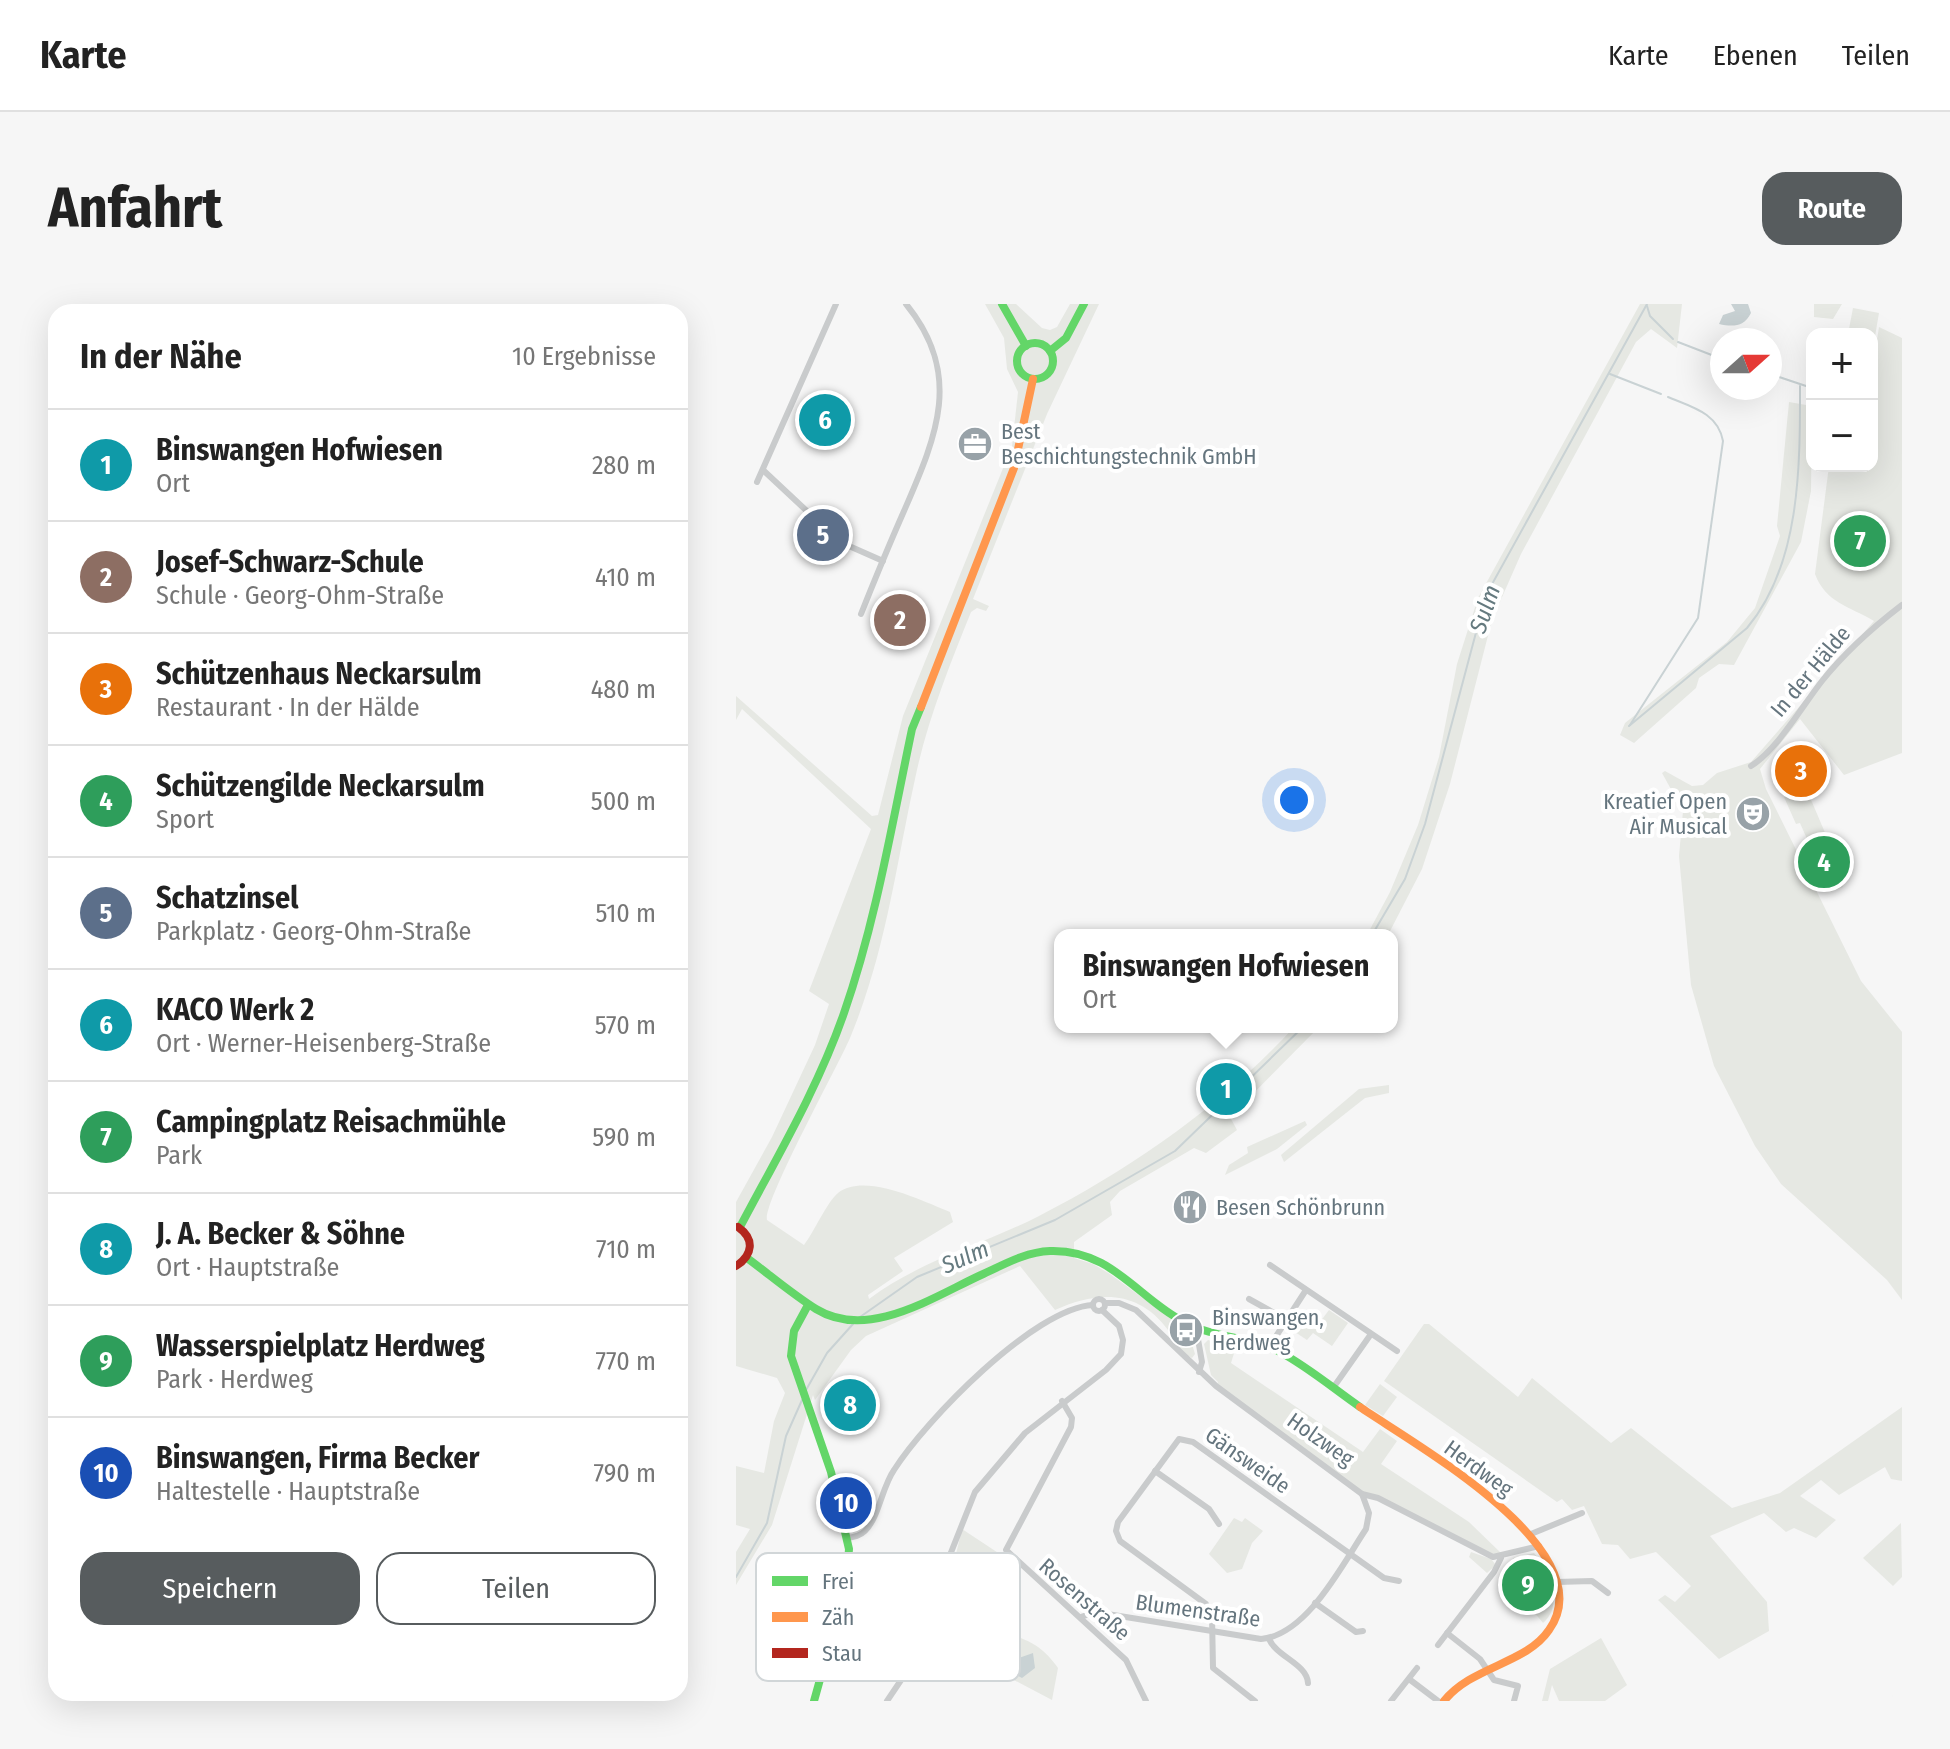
<!DOCTYPE html>
<html lang="de">
<meta charset="utf-8">
<style>
:root{--surface:#fff;--page:#f6f6f6;--text:#222;--muted:#767676;--line:#e0e0e0;--accent:#575c5e}
body{margin:0;font-family:"Fira Sans Condensed",sans-serif;background:var(--page);color:var(--text)}
.controls{position:absolute;right:24px;top:24px;display:grid;overflow:hidden;border-radius:16px;box-shadow:0 8px 32px #0002}
.controls button{width:72px;height:72px;display:grid;place-items:center;padding:0;border:0;border-bottom:2px solid var(--line);background:var(--surface);color:var(--text);font:40px sans-serif}
.compass{position:absolute;left:974px;top:24px;width:72px;height:72px;border-radius:50%;background:var(--surface);box-shadow:0 8px 32px #0002;rotate:69deg}
.you{position:absolute;left:558px;top:496px;width:28px;height:28px;margin:-20px;border:6px solid #fff;border-radius:50%;background:#1a73e8;box-shadow:0 0 0 12px #1a73e833}
.badge{display:grid;place-items:center;width:52px;height:52px;border-radius:50%;background:var(--accent);color:#fff;font-size:26px;font-weight:700}
.pin{position:absolute;translate:-50% -50%;border:4px solid #fff;box-shadow:0 2px 8px #0006}
.popup{position:absolute;left:318px;top:625px;width:344px;height:104px;box-sizing:border-box;display:grid;place-content:center;border-radius:16px;background:var(--surface);filter:drop-shadow(0 2px 6px #0005);font-size:26px;white-space:nowrap;color:var(--muted)}
.popup b{font-size:30px;color:var(--text)}
.popup::after{content:'';position:absolute;left:50%;top:100%;margin-left:-16px;border:16px solid transparent;border-top-color:var(--surface)}
.list{margin:0;padding:0;list-style:none}
h2{display:flex;justify-content:space-between;align-items:center;height:104px;margin:0;padding:0 32px;font-size:34px}
h2 small{font-size:26px;font-weight:400;color:var(--muted)}
.list li{display:grid;grid-template-columns:52px 1fr auto;gap:24px;align-items:center;box-sizing:border-box;height:112px;padding:0 32px;border-top:2px solid var(--line)}
.list b{display:block;font-size:30px;white-space:nowrap}
.list p{margin:0;font-size:26px;white-space:nowrap;color:var(--muted)}
.list em{font-size:26px;font-style:normal;color:var(--muted)}
.actions{display:flex;gap:16px;padding:24px 32px}
.actions a{flex:1;padding:18px 0;border:2px solid var(--accent);border-radius:24px;text-align:center;font-size:28px;color:var(--accent)}
.actions .main{background:var(--accent);color:#fff}
.map{position:relative;flex:none;width:1166px;height:1397px;overflow:hidden;border-radius:24px}
header{display:flex;align-items:center;gap:48px;box-sizing:border-box;height:112px;padding:0 40px;background:var(--surface);border-bottom:2px solid var(--line)}
header strong{font-size:38px}
nav{display:flex;gap:44px;margin-inline-start:auto;font-size:28px}
.intro{display:flex;align-items:center;justify-content:space-between;box-sizing:border-box;height:192px;padding:0 48px}
h1{margin:0;font-size:56px}
.button{padding:20px 36px;border-radius:24px;background:var(--accent);color:#fff;font-size:28px;font-weight:700}
main{display:flex;gap:48px;padding:0 48px}
aside{flex:1;background:var(--surface);border-radius:24px;box-shadow:0 8px 32px #0002}
.map>svg:first-child{display:block}
</style>
<header>
<strong>Karte</strong>
<nav><a>Karte</a><a>Ebenen</a><a>Teilen</a></nav>
</header>
<div class="intro"><h1>Anfahrt</h1><a class="button">Route</a></div>
<main>
<aside>
<h2>In der Nähe<small>10 Ergebnisse</small></h2>
<ul class="list">
<li><span class="badge" style="background:#0f9aa8">1</span><div><b>Binswangen Hofwiesen</b><p>Ort</p></div><em>280 m</em></li>
<li><span class="badge" style="background:#8d6e63">2</span><div><b>Josef-Schwarz-Schule</b><p>Schule · Georg-Ohm-Straße</p></div><em>410 m</em></li>
<li><span class="badge" style="background:#e8710a">3</span><div><b>Schützenhaus Neckarsulm</b><p>Restaurant · In der Hälde</p></div><em>480 m</em></li>
<li><span class="badge" style="background:#2e9e5b">4</span><div><b>Schützengilde Neckarsulm</b><p>Sport</p></div><em>500 m</em></li>
<li><span class="badge" style="background:#5c6f8a">5</span><div><b>Schatzinsel</b><p>Parkplatz · Georg-Ohm-Straße</p></div><em>510 m</em></li>
<li><span class="badge" style="background:#0f9aa8">6</span><div><b>KACO Werk 2</b><p>Ort · Werner-Heisenberg-Straße</p></div><em>570 m</em></li>
<li><span class="badge" style="background:#2e9e5b">7</span><div><b>Campingplatz Reisachmühle</b><p>Park</p></div><em>590 m</em></li>
<li><span class="badge" style="background:#0f9aa8">8</span><div><b>J. A. Becker &amp; Söhne</b><p>Ort · Hauptstraße</p></div><em>710 m</em></li>
<li><span class="badge" style="background:#2e9e5b">9</span><div><b>Wasserspielplatz Herdweg</b><p>Park · Herdweg</p></div><em>770 m</em></li>
<li><span class="badge" style="background:#1a4fb4">10</span><div><b>Binswangen, Firma Becker</b><p>Haltestelle · Hauptstraße</p></div><em>790 m</em></li>
</ul>
<div class="actions"><a class="main">Speichern</a><a>Teilen</a></div>
</aside>
<div class="map">
<svg width="1166" height="1397" viewBox="0 0 1166 1397">
<rect width="100%" height="100%" fill="#f6f6f6"/>
<!-- green -->
<g fill="#e6e8e3">
<path d="M249,0H280L306,24L314,26L321,23L334,0H363L311,110L237,295L253,302L250,307L241,304L235,308C213,363 191,417 179,475C159,566 150,647 114,734C101,764 27,898 31,916L68,941C78,928 91,898 102,889C129,868 186,897 214,908L217,918L158,954L167,967L132,991L133,995C185,956 246,941 303,912C395,865 488,800 558,723H583L494,813L501,826L470,849L458,844L384,887L374,898L376,911L338,938V954L357,960L374,970L452,1027L459,1050L456,1054C444,1049 439,1036 432,1026C402,985 361,987 319,1006L284,962L130,1032L115,1046L79,1096L77,1091L36,1221L0,1281V1248L14,1225L0,1221V1162L28,1169L38,1117L49,1089L41,1074L0,1062V898L36,833L79,741L93,700L73,687L135,525L6,405L0,416V392L136,512L142,511L167,412L276,142L282,88L271,65L268,34Z"/>
<path d="M904,0H946L941,44L915,25L900,38L785,250L756,316L714,480L686,565L652,631H631L654,588L682,521L703,453L721,360L742,294Z"/>
<path d="M1078,0H1106L1097,15L1078,13Z"/>
<path d="M1117,4L1143,9L1136,50V30H1112Z"/>
<path d="M1143,23L1166,34V449L1108,471L1064,415L1024,465L1030,485L1125,677L1166,728V996L1151,976L1045,880L1019,842L978,762L955,681L943,552L947,507L926,469L929,467L956,482L967,481L981,469L1015,458L1138,317C1113,302 1090,299 1079,270L1093,162H1136V67Z"/>
<path d="M1053,98L1076,102L1075,187L1065,238L998,361L983,360L963,374L960,384L898,439L884,431L889,419L991,338L1019,304L1044,232L1041,222Z"/>
<path d="M1070,484L1090,531L1085,533L1107,583L1094,588L1064,519L1060,520L1048,493Z"/>
<path d="M653,781V789L629,794L548,858L545,851L623,785Z"/>
<path d="M569,817L571,821L541,845L489,871L493,861L512,849L511,843Z"/>
<path d="M593,1006L612,1019L596,1042L577,1029L571,1036L550,1022L560,1007L581,1022Z"/>
<path d="M688,1020H693L782,1093L796,1074L875,1139L895,1124L996,1204L1044,1189L1166,1103V1177L1155,1175L1149,1163L1103,1191L1085,1176L1064,1192L1100,1216L1080,1234L1058,1224L1050,1228L1028,1209L974,1232L1031,1298L1033,1327L983,1355L922,1296L929,1291L939,1298L955,1282L920,1248L894,1255L882,1241L866,1240L848,1202L836,1206L826,1195L821,1198L648,1077Z"/>
<path d="M472,1036L500,1043L495,1059L627,1148L644,1125L661,1137L645,1160L733,1218L766,1250L758,1251L642,1194L626,1190L480,1082L482,1078L475,1071L468,1040Z"/>
<path d="M644,1080L661,1093L647,1112L629,1101Z"/>
<path d="M498,1214L506,1218L509,1214L527,1227L516,1239L506,1265L491,1269L473,1250Z"/>
<path d="M1165,1219L1166,1273L1157,1282L1127,1254Z"/>
<path d="M226,1225L282,1262L284,1268L265,1303L267,1327C293,1337 306,1341 322,1364L316,1396L255,1364L249,1375L238,1372L263,1310L245,1300L256,1268L220,1250Z"/>
<path d="M735,1248L755,1255L760,1261L751,1269L733,1253Z"/>
<path d="M798,1249C812,1266 829,1301 807,1319L798,1308L794,1311L764,1271L776,1260L777,1254Z"/>
<path d="M865,1334L891,1381L869,1397H823L816,1381L812,1397H806L814,1365Z"/>
</g>
<!-- water -->
<g fill="#c9d2d4">
<path d="M995,0H1012L1015,9C1008,23 997,23 983,20L987,11L999,7Z"/>
<path d="M297,1349L299,1364L286,1374L275,1368L272,1358Z"/>
</g>
<g fill="none" stroke-linecap="round" stroke-linejoin="round">
<!-- stream -->
<g stroke="#c9d2d4" stroke-width="2">
<path d="M911,2L914,12L937,35"/>
<path d="M942,38L986,55"/>
<path d="M874,70L925,90"/>
<path d="M1034,70L1076,84"/>
<path d="M894,421L962,314L987,137C982,109 956,103 932,93"/>
<path d="M893,422L1011,324C1065,260 1064,161 1064,82"/>
<path d="M636,631L669,575L689,520L750,291L911,0"/>
<path d="M124,1013L181,973L319,916L439,847L567,723"/>
<path d="M70,1086L91,1049L117,1020"/>
<path d="M0,1273L31,1219L50,1132L66,1096"/>
</g>
<!-- street -->
<g stroke="#c9cbcc" stroke-width="6">
<path d="M27,166L104,238L147,257"/>
<path d="M21,178L100,0"/>
<path d="M125,310C139,275 153,241 168,207C200,133 228,71 170,0"/>
<path d="M1015,462C1041,446 1067,401 1086,377C1110,347 1136,324 1166,301"/>
<path d="M534,961L661,1047"/>
<path d="M513,995L551,1016"/>
<circle cx="363" cy="1001" r="6"/>
<path d="M369,999H383L400,1006L480,1082L626,1190L642,1194L757,1253L803,1242"/>
<path d="M460,1024L466,1058L463,1068"/>
<path d="M533,1043L570,986"/>
<path d="M597,1084L635,1030"/>
<path d="M326,1097L336,1114L335,1123L270,1246L390,1356L410,1397"/>
<path d="M419,1167L473,1205L483,1220"/>
<path d="M795,1230L846,1209"/>
<path d="M112,1234C118,1233 124,1232 129,1227C143,1213 146,1183 158,1166C189,1117 298,1004 357,1001"/>
<path d="M821,1278L856,1277L872,1289"/>
<path d="M579,1299L620,1328L627,1327"/>
<path d="M345,1313L359,1308L525,1335C571,1331 606,1261 630,1225L633,1209L626,1190"/>
<path d="M711,1329L744,1355L758,1376L782,1382L778,1397"/>
<path d="M533,1335C541,1353 571,1360 572,1379"/>
<path d="M702,1341L758,1268L765,1254"/>
<path d="M673,1375L702,1397"/>
<path d="M151,1397L190,1339L212,1256L239,1188L289,1129L370,1066L385,1050L387,1036L383,1022L366,1006"/>
<path d="M519,1397L477,1364L476,1312L470,1300L384,1237L380,1227L382,1218L443,1135L457,1138L648,1274L663,1277"/>
<path d="M655,1397L681,1364"/>
</g>
<!-- fast -->
<g stroke="#63d668" stroke-width="8">
<path d="M266,0L290,42"/>
<circle cx="299" cy="57" r="18"/>
<path d="M314,47L330,34L348,0"/>
<path d="M4,923C41,853 82,784 108,709C140,617 156,520 176,425L185,403"/>
<path d="M11,954C34,971 56,990 80,1005C132,1037 197,993 245,971C267,961 289,948 314,947C376,945 402,995 450,1019C479,1034 515,1033 544,1048C572,1063 598,1085 624,1103"/>
<path d="M72,1001L58,1027L55,1052L95,1168L113,1245L110,1282L78,1397"/>
</g>
<!-- slow -->
<g stroke="#ff974d" stroke-width="8">
<path d="M185,403L278,164L297,75"/>
<path d="M624,1103C676,1139 870,1246 813,1326C790,1360 736,1362 708,1397"/>
</g>
<!-- jam -->
<path stroke="#b3261e" stroke-width="8" d="M0,962C17,951 19,935 2,923"/>
</g>
<!-- icons -->
<defs>
<g id="office-disc" transform="scale(1.8)"><circle r="9.5" fill="#98a2a8" stroke="#fff"/><path d="M-6-3h4V-5.5h4V-3h4V5H-6ZM-1-4.5V-3h2v-1.5ZM-6 0V1H6V0Z" fill="#fff"/></g>
<g id="theatre-disc" transform="scale(1.8)"><circle r="9.5" fill="#98a2a8" stroke="#fff"/><path d="M-5-5.5Q0-4 5-5.5V0Q5 5 0 6Q-5 5-5 0ZM-3.3-2.5H-1v1.5H-3.3ZM1-2.5H3.3v1.5H1ZM-2.8 1Q0 5.5 2.8 1Z" fill="#fff"/></g>
<g id="restaurant-disc" transform="scale(1.8)"><circle r="9.5" fill="#98a2a8" stroke="#fff"/><path d="M-5-6h1v4h1v-4h1v4h1v-4h1v5L-1.5 .5V6h-2V.5L-5-1ZM5-6V6H3V1.5H1.5Q1.5-4 5-6Z" fill="#fff"/></g>
<g id="bus-disc" transform="scale(1.8)"><circle r="9.5" fill="#98a2a8" stroke="#fff"/><path d="M-5-6H5V4H4V6H2V4H-2V6H-4V4H-5ZM-3.5-4V0h7V-4ZM-3.5 1.2v1.5H-2V1.2ZM2 1.2v1.5H3.5V1.2Z" fill="#fff"/></g>
</defs>
<g fill-rule="evenodd">
<use href="#office-disc" x="239" y="140"/>
<use href="#theatre-disc" x="1017" y="510"/>
<use href="#restaurant-disc" x="454" y="903"/>
<use href="#bus-disc" x="450" y="1026"/>
</g>
<g text-anchor="middle" stroke-width="8" stroke-linejoin="round" paint-order="stroke">
<!-- poi labels -->
<g font-size="22" fill="#65757e" stroke="#fff" text-anchor="start">
<text x="265" y="135">Best<tspan x="265" dy="25">Beschichtungstechnik GmbH</tspan></text>
<text x="991" y="505" text-anchor="end">Kreatief Open<tspan x="991" dy="25">Air Musical</tspan></text>
<text x="480" y="911">Besen Schönbrunn</text>
<text x="476" y="1021">Binswangen,<tspan x="476" dy="25">Herdweg</tspan></text>
</g>
<!-- street labels -->
<g font-size="22" fill="#65757e" stroke="#fff">
<text transform="translate(1074 367) rotate(-50)" y="8">In der Hälde</text>
<text transform="translate(585 1135) rotate(35)" y="8">Holzweg</text>
<text transform="translate(512 1156) rotate(35)" y="8">Gänsweide</text>
<text transform="translate(743 1164) rotate(36)" y="8">Herdweg</text>
<text transform="translate(349 1295) rotate(41)" y="8">Rosenstraße</text>
<text transform="translate(462 1306) rotate(8)" y="8">Blumenstraße</text>
</g>
<!-- water labels -->
<g font-size="24" font-style="italic" fill="#657a7f" stroke="#fff">
<text transform="translate(749 305) rotate(-71)" y="8">Sulm</text>
<text transform="translate(229 953) rotate(-23)" y="8">Sulm</text>
</g>
</g>
<!-- legend -->
<rect x="20" y="1249" width="264" height="128" rx="12" fill="#fff" stroke="#d1d6d8" stroke-width="2"/>
<rect x="36" y="1272" width="36" height="10" fill="#63d668"/>
<rect x="36" y="1308" width="36" height="10" fill="#ff974d"/>
<rect x="36" y="1344" width="36" height="10" fill="#b3261e"/>
<g font-size="22" fill="#65757e">
<text x="86" y="1285">Frei</text>
<text x="86" y="1321">Zäh</text>
<text x="86" y="1357">Stau</text>
</g>
</svg>
<div class="controls">
<button>+</button>
<button>−</button>
</div>
<svg class="compass" viewBox="-18 -18 36 36"><path d="M0-13l5 13h-10z" fill="#e53935"/><path d="M0 13l5-13h-10z" fill="#767676"/></svg>
<div class="you"></div>
<div class="pin badge" style="left:490px;top:785px;background:#0f9aa8">1</div>
<div class="popup"><b>Binswangen Hofwiesen</b>Ort</div>
<div class="pin badge" style="left:164px;top:316px;background:#8d6e63">2</div>
<div class="pin badge" style="left:1065px;top:467px;background:#e8710a">3</div>
<div class="pin badge" style="left:1088px;top:558px;background:#2e9e5b">4</div>
<div class="pin badge" style="left:87px;top:231px;background:#5c6f8a">5</div>
<div class="pin badge" style="left:89px;top:116px;background:#0f9aa8">6</div>
<div class="pin badge" style="left:1124px;top:237px;background:#2e9e5b">7</div>
<div class="pin badge" style="left:114px;top:1101px;background:#0f9aa8">8</div>
<div class="pin badge" style="left:792px;top:1281px;background:#2e9e5b">9</div>
<div class="pin badge" style="left:110px;top:1199px;background:#1a4fb4">10</div>
</div>
</main>
